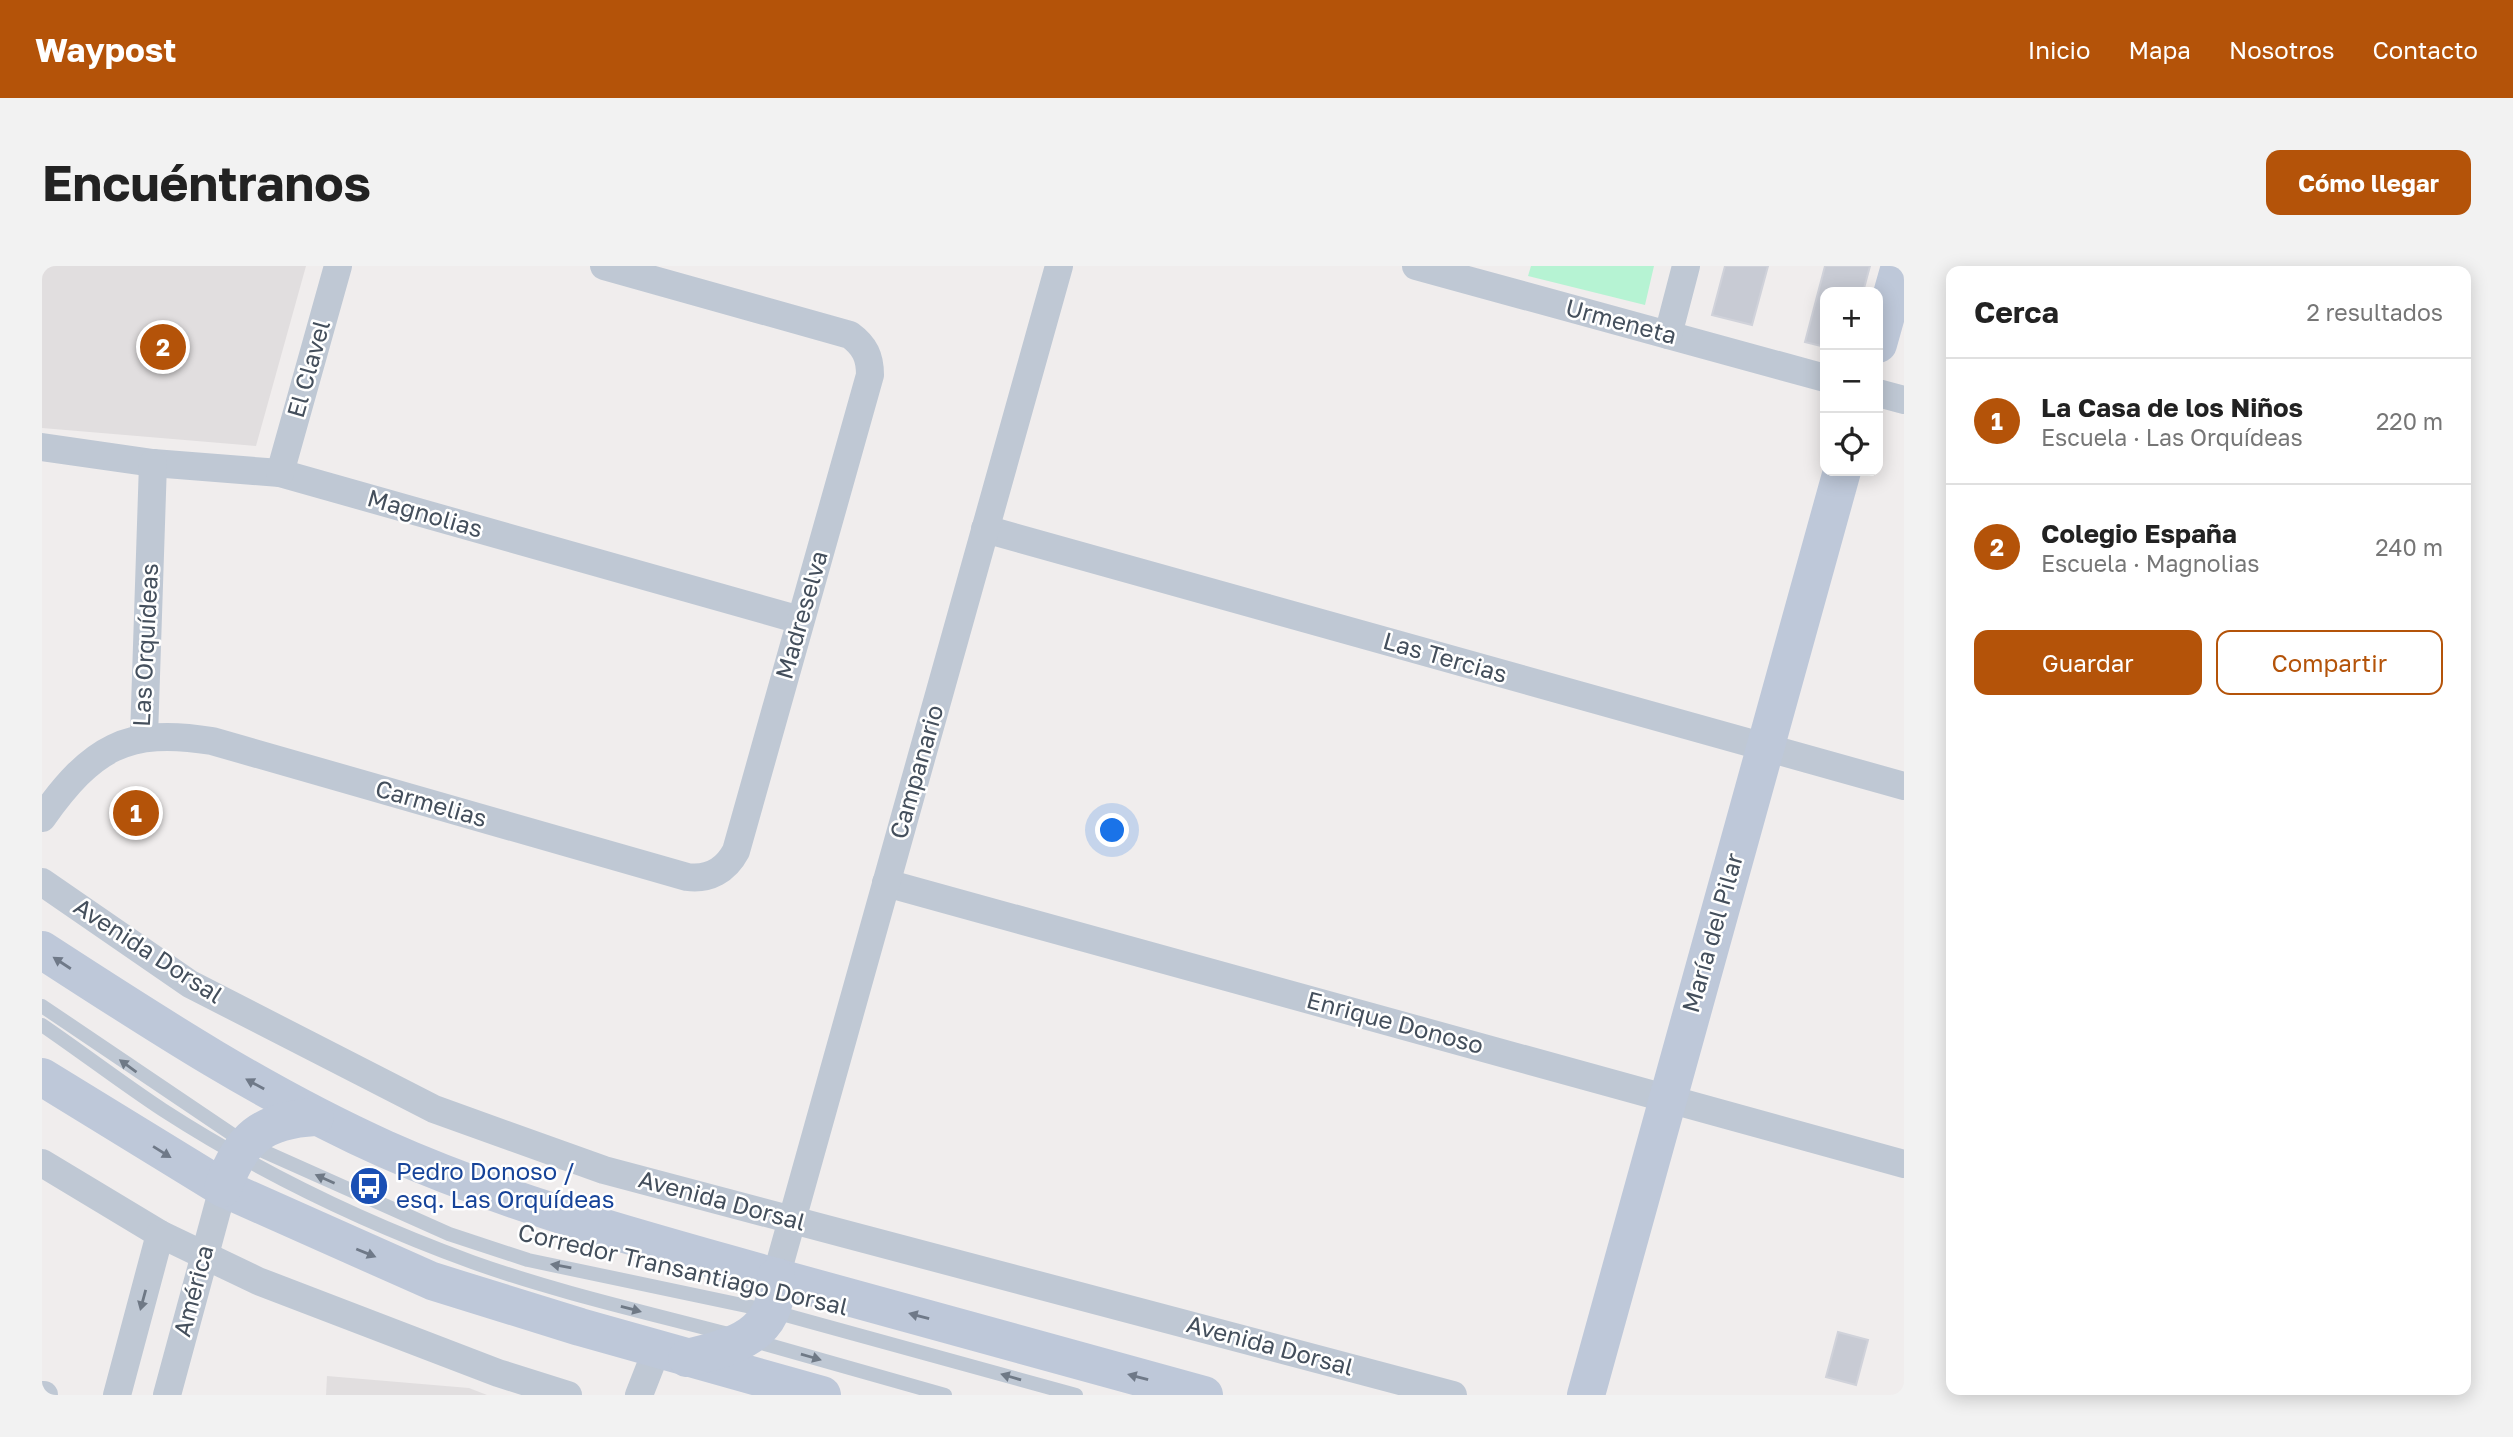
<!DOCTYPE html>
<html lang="es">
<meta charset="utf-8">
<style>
:root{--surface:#fff;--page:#f2f2f2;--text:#222;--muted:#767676;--line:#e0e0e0;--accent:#b45309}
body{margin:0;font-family:"Golos Text",sans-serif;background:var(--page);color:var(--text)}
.controls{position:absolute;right:21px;top:21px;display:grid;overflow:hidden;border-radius:14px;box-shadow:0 4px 18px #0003}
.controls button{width:63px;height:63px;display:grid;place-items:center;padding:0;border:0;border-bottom:2px solid var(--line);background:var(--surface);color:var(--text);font:35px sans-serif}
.you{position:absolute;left:1071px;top:565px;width:24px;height:24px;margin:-18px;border:5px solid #fff;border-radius:50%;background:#1a73e8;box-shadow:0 0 0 10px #1a73e833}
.badge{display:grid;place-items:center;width:46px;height:46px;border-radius:50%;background:var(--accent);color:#fff;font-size:23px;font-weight:700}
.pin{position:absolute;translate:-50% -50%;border:4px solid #fff;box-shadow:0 2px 7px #0006}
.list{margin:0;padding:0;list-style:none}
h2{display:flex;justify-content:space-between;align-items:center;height:91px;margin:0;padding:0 28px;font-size:30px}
h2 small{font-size:23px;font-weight:400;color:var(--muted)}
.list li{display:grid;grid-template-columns:46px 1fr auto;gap:21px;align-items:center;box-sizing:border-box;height:126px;padding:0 28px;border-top:2px solid var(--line)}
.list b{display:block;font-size:26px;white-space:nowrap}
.list p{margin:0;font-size:23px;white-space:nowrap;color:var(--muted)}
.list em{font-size:23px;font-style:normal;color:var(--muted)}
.actions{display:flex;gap:14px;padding:21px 28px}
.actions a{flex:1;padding:16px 0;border:2px solid var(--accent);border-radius:14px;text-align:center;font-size:24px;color:var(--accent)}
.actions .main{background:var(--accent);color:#fff}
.icon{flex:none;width:38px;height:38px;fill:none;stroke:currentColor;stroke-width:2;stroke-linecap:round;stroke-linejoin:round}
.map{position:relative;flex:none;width:1862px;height:1129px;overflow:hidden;border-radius:14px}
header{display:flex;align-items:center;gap:42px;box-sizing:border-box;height:98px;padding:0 35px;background:var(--accent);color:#fff}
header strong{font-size:33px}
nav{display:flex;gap:38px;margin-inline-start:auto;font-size:24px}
.intro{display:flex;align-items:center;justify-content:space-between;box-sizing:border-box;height:168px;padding:0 42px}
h1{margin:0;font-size:49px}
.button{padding:18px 32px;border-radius:14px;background:var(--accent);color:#fff;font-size:24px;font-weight:700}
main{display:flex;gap:42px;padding:0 42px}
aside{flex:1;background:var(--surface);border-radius:14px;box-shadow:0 4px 18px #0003}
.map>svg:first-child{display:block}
</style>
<header>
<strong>Waypost</strong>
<nav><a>Inicio</a><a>Mapa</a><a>Nosotros</a><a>Contacto</a></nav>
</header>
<div class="intro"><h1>Encuéntranos</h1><a class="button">Cómo llegar</a></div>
<main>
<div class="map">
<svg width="1862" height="1129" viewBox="0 0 1862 1129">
<rect width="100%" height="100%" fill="#f0eded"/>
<!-- education -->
<g fill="#e1dedf">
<path d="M0,0H264L214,180L0,162Z"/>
<path d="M285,1110L427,1122L445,1129H284Z"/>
</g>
<!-- green -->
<path fill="#b6f3d3" d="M1489,0H1612L1603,39L1486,10Z"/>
<!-- building -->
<g fill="#c8cbd4" stroke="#d0d2da" stroke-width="2">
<path d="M1683,0H1726L1710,59L1670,49Z"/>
<path d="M1783,0H1828L1821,26H1783V81L1763,76Z"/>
<path d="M1796,1066L1826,1074L1814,1119L1784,1111Z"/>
</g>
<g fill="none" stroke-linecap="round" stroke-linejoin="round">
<!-- lane -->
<g stroke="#bfc8d4" stroke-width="14">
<path d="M0,740L203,877L407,968L486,994L729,1045L1034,1129"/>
<path d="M0,759C41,787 80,817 121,844C217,906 323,957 430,996C514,1026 603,1046 690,1069"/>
<path d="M709,1074L903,1129"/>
</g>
<!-- street -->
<g stroke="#bfc8d4" stroke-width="28">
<path d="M1374,0L1783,112"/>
<path d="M1626,69L1644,0"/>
<path d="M1836,127L1862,134"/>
<path d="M0,181L111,197L238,207L758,354"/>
<path d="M238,207L296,0"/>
<path d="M943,263L1862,520"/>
<path d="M102,471L111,197"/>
<path d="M0,552C50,482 84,461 170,475L645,611C667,614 684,604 694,585L828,109C828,91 823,80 808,69L562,0"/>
<path d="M0,616L148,718L392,843L562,904L1411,1129"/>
<path d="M844,617L1862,898"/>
<path d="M0,897L118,968L216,1015L456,1107L526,1129"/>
<path d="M734,1011L1017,0"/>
<path d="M0,1129H2"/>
<path d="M75,1129L118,968"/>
<path d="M125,1129L181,922"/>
<path d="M597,1129L615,1083"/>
</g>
<!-- secondary -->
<g stroke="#bec8d9" stroke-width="38">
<path d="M1836,78L1858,0"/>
<path d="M0,684C111,756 221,828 343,883C464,937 592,971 719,1007C867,1048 1015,1088 1162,1129"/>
<path d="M0,811L181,922L390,1015L538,1061L780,1129"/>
<path d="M181,922C198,873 220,854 273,851"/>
<path d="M645,1092C692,1081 737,1069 734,1011"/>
<path d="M1544,1129L1800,205"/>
</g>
</g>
<!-- one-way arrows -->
<defs><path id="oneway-solid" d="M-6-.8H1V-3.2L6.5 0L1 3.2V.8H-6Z" transform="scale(1.75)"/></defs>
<g fill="#6f7988">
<use href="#oneway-solid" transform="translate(20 697) rotate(-147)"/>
<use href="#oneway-solid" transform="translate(213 818) rotate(-151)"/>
<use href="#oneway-solid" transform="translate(120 886) rotate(32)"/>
<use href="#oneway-solid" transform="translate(324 987) rotate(22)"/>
<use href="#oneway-solid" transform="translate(877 1050) rotate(-165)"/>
<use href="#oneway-solid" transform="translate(1096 1111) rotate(-165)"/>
</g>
<g fill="#6f7986">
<use href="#oneway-solid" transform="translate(86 800) rotate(-144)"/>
<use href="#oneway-solid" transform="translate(283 913) rotate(-156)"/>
<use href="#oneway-solid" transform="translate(519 1000) rotate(-170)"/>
<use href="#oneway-solid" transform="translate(101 1034) rotate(105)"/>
<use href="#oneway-solid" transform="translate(589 1043) rotate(15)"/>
<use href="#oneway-solid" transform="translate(769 1091) rotate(16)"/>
<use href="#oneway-solid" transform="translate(969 1111) rotate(-164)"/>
</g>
<!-- icons -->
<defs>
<g id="bus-disc" transform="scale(2.0125)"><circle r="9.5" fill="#1a4fb4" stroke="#fff"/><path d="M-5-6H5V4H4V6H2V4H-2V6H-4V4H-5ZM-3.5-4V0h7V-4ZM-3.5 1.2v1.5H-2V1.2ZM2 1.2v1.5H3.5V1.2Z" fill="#fff"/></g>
</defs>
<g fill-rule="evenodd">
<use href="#bus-disc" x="327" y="920"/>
</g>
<g text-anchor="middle" stroke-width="5" stroke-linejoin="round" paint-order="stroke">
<!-- street labels -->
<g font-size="24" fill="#444f5c" stroke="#fff">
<text transform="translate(1579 56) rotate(15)" y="8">Urmeneta</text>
<text transform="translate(267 103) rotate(-74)" y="8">El Clavel</text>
<text transform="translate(383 248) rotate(16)" y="8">Magnolias</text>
<text transform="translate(760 349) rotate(-74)" y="8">Madreselva</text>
<text transform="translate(104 379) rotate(-87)" y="8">Las Orquídeas</text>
<text transform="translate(1403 392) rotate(16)" y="8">Las Tercias</text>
<text transform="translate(875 506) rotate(-74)" y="8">Campanario</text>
<text transform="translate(389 538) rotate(16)" y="8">Carmelias</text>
<text transform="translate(1671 667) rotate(-74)" y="8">María del Pilar</text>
<text transform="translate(106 685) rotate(33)" y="8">Avenida Dorsal</text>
<text transform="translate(1353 757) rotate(15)" y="8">Enrique Donoso</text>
<text transform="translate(680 935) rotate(15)" y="8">Avenida Dorsal</text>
<text transform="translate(641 1004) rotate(13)" y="8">Corredor Transantiago Dorsal</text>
<text transform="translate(152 1025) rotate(-75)" y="8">América</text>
<text transform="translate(1228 1080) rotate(15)" y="8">Avenida Dorsal</text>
</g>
<!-- transit labels -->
<g font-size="24" fill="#164399" stroke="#fff" text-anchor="start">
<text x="354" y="914">Pedro Donoso /<tspan x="354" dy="28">esq. Las Orquídeas</tspan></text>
</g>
</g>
</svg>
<div class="controls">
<button>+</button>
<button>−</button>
<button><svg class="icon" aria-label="locate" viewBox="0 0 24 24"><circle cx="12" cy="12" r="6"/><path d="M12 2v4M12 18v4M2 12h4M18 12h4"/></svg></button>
</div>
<div class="you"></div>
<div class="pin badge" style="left:94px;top:547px">1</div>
<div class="pin badge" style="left:121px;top:81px">2</div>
</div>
<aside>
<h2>Cerca<small>2 resultados</small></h2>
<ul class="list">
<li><span class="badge">1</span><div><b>La Casa de los Niños</b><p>Escuela · Las Orquídeas</p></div><em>220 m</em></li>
<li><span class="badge">2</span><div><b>Colegio España</b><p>Escuela · Magnolias</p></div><em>240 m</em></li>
</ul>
<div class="actions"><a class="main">Guardar</a><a>Compartir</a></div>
</aside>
</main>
